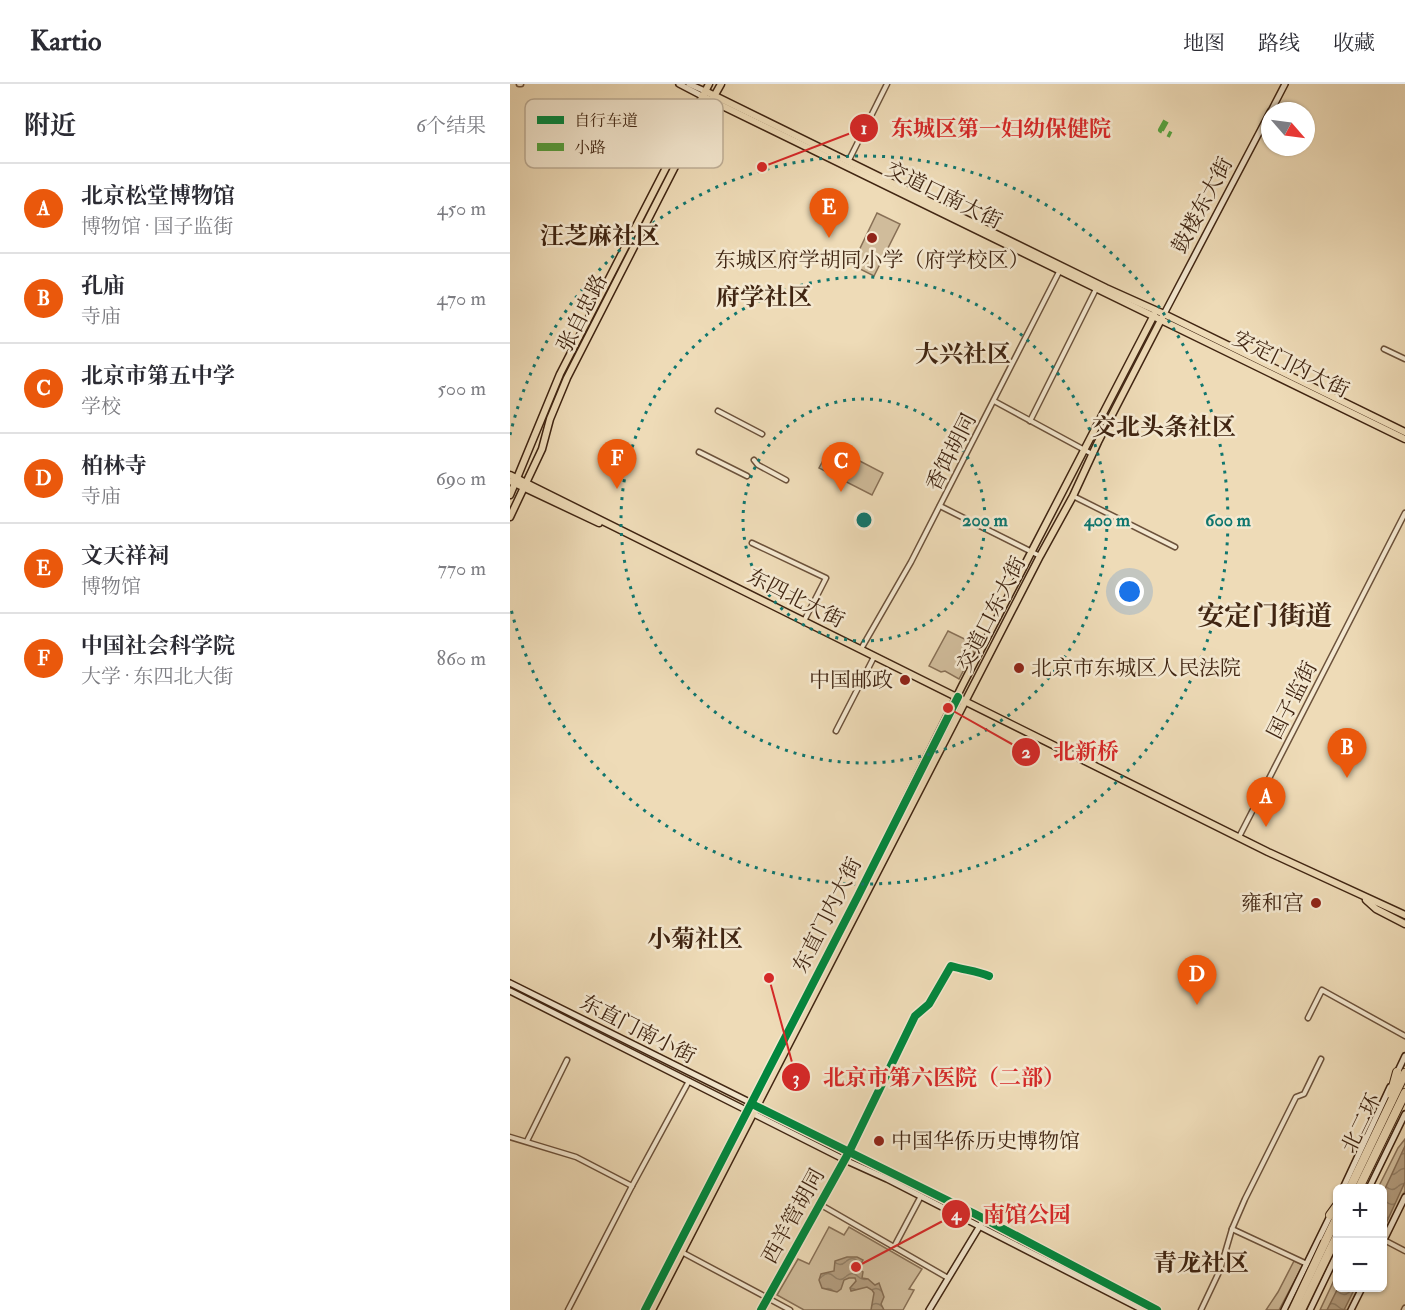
<!DOCTYPE html>
<html lang="zh">
<meta charset="utf-8">
<style>
:root{--surface:#fff;--page:#f2f2f3;--text:#2b2b33;--muted:#7c7c81;--line:#e1e1e2;--accent:#ea580c}
body{margin:0;font-family:"IM FELL Double Pica","Noto Serif SC",serif;background:var(--page);color:var(--text)}
.controls{position:absolute;right:18px;bottom:18px;display:grid;overflow:hidden;border-radius:9px;box-shadow:0 2px 4px #0004}
.controls button{width:54px;height:54px;display:grid;place-items:center;padding:0;border:0;border-bottom:2px solid var(--line);background:var(--surface);color:var(--text);font:30px sans-serif}
.compass{position:absolute;left:751px;top:18px;width:54px;height:54px;border-radius:50%;background:var(--surface);box-shadow:0 2px 4px #0004;rotate:118deg}
.you{position:absolute;left:620px;top:508px;width:21px;height:21px;margin:-15px;border:4px solid #fff;border-radius:50%;background:#1a73e8;box-shadow:0 0 0 9px #1a73e833}
.badge{display:grid;place-items:center;width:39px;height:39px;border-radius:50%;background:var(--accent);color:#fff;font-size:20px;font-weight:700}
.pin{position:absolute;translate:-50% -50px;filter:drop-shadow(0 2px 3px #0008)}
.pin::after{content:'';position:absolute;top:32px;width:21px;height:18px;background:inherit;clip-path:polygon(0 0,100% 0,50% 100%)}
.list{margin:0;padding:0;list-style:none}
h2{display:flex;justify-content:space-between;align-items:center;height:78px;margin:0;padding:0 24px;font-size:26px}
h2 small{font-size:20px;font-weight:400;color:var(--muted)}
.list li{display:grid;grid-template-columns:39px 1fr auto;gap:18px;align-items:center;box-sizing:border-box;height:90px;padding:0 24px;border-top:2px solid var(--line)}
.list b{display:block;font-size:22px;white-space:nowrap}
.list p{margin:0;font-size:20px;white-space:nowrap;color:var(--muted)}
.list em{font-size:20px;font-style:normal;color:var(--muted)}
.map{position:relative;flex:none;width:895px;height:1226px;overflow:hidden}
header{display:flex;align-items:center;gap:36px;box-sizing:border-box;height:84px;padding:0 30px;background:var(--surface);border-bottom:2px solid var(--line)}
header strong{font-size:28px}
nav{display:flex;gap:33px;margin-inline-start:auto;font-size:21px}
main{display:flex}
aside{flex:1;background:var(--surface)}
.map>svg:first-child{display:block}
</style>
<header>
<strong>Kartio</strong>
<nav><a>地图</a><a>路线</a><a>收藏</a></nav>
</header>
<main>
<aside>
<h2>附近<small>6个结果</small></h2>
<ul class="list">
<li><span class="badge">A</span><div><b>北京松堂博物馆</b><p>博物馆 · 国子监街</p></div><em>450 m</em></li>
<li><span class="badge">B</span><div><b>孔庙</b><p>寺庙</p></div><em>470 m</em></li>
<li><span class="badge">C</span><div><b>北京市第五中学</b><p>学校</p></div><em>500 m</em></li>
<li><span class="badge">D</span><div><b>柏林寺</b><p>寺庙</p></div><em>690 m</em></li>
<li><span class="badge">E</span><div><b>文天祥祠</b><p>博物馆</p></div><em>770 m</em></li>
<li><span class="badge">F</span><div><b>中国社会科学院</b><p>大学 · 东四北大街</p></div><em>860 m</em></li>
</ul>
</aside>
<div class="map">
<svg width="895" height="1226" viewBox="0 0 895 1226">
<defs>
<pattern id="water-waves" width="16" height="10" patternUnits="userSpaceOnUse" patternTransform="scale(1.5)"><rect width="16" height="10" fill="#b39d7f"/><path d="M0 5q4-4 8 0t8 0" fill="none" stroke="#938067"/></pattern>
</defs>
<rect width="100%" height="100%" fill="#eedbb7"/>
<filter id="stains"><feTurbulence type="fractalNoise" baseFrequency=".00333" numOctaves="4"/><feColorMatrix values="0 0 0 0 .2 0 0 0 0 .09 0 0 0 0 .02 0 0 0 .5 -.17"/></filter>
<radialGradient id="worn" r=".72"><stop offset=".6" stop-color="#630" stop-opacity="0"/><stop offset="1" stop-color="#630" stop-opacity=".3"/></radialGradient>
<!-- green -->
<g fill="#d0bc9b" stroke="#887056" stroke-width="1.5">
<path d="M367,129L390,140L364,192L342,181Z"/>
<path d="M321,362L373,389L362,411L309,384Z"/>
<path d="M438,547L467,561L449,595L435,587L431,588L419,582Z"/>
<path d="M895,1055V1107L873,1153L872,1104H868L888,1064Z"/>
<path d="M319,1143L334,1151L339,1143L412,1185L399,1205L404,1206L393,1226H294L267,1211L288,1175L299,1180Z"/>
<path d="M784,1177L793,1181L769,1226H756L768,1208Z"/>
<path d="M827,1190L828,1204H848L838,1226H810Z"/>
</g>
<!-- water -->
<g fill="url(#water-waves)" stroke="#856d53" stroke-width="1.5">
<path d="M895,1062V1098L873,1146V1109Z"/>
<path d="M337,1173H347L353,1176L348,1185L353,1188L352,1194L358,1195L365,1201L369,1199L374,1213L371,1220L374,1226H361L364,1209L362,1206L357,1203L341,1207L340,1204L346,1197L345,1194H339L334,1196L331,1205L327,1208L312,1204L309,1196L311,1190L324,1187L325,1177Z"/>
<path d="M828,1204H845L834,1226H817Z"/>
</g>
<g fill="none" stroke-linecap="round" stroke-linejoin="round">
<!-- street casing -->
<g stroke="#6c523b" stroke-width="7">
<g id="street">
<path d="M9,0H11"/>
<path d="M105,48L131,62"/>
<path d="M338,78L377,0"/>
<path d="M874,265L895,275"/>
<path d="M484,317L582,370"/>
<path d="M208,327L252,350"/>
<path d="M520,337L586,205"/>
<path d="M189,368L237,392"/>
<path d="M244,376L248,381L276,396"/>
<path d="M563,412L665,463"/>
<path d="M430,422L530,472"/>
<path d="M242,459L316,494L294,537"/>
<path d="M351,565L401,478L550,186"/>
<path d="M326,647L364,573"/>
<path d="M729,753L895,429"/>
<path d="M798,934L812,906L895,952"/>
<path d="M0,1053L66,1073L122,1102"/>
<path d="M17,1057L57,976"/>
<path d="M311,1121L438,1194"/>
<path d="M722,1145L797,1180"/>
<path d="M874,1156L895,1167"/>
<path d="M384,1163L411,1112"/>
<path d="M166,1165L280,1226"/>
<path d="M58,1226L122,1102L179,997"/>
<path d="M251,1226L339,1068L405,932L419,920L441,882C454,886 467,887 479,892"/>
<path d="M691,1226L710,1186L722,1145L735,1115L786,1013L794,1010L811,975"/>
<path d="M894,1226L895,1224"/>
</g>
</g>
<!-- secondary casing -->
<g stroke="#402512" stroke-width="8">
<g id="secondary">
<path d="M169,0L192,12"/>
<path d="M179,0L195,7"/>
<path d="M761,27L775,0"/>
<path d="M654,230L760,28"/>
<path d="M0,899L465,1130L647,1226"/>
<path d="M0,907L335,1076L377,1095L633,1226"/>
<path d="M887,989L895,972"/>
<path d="M833,1104L880,1003"/>
<path d="M859,1104L895,1030"/>
<path d="M872,1160L895,1113"/>
<path d="M419,1226L471,1140"/>
<path d="M774,1226L821,1130"/>
<path d="M800,1226L828,1168"/>
<path d="M841,1226L852,1204"/>
</g>
</g>
<!-- primary casing -->
<g stroke="#402512" stroke-width="9">
<g id="primary">
<path d="M195,7L596,204L654,230L895,348"/>
<path d="M192,12L895,355"/>
<path d="M0,391L758,768L895,831"/>
<path d="M0,397L89,439"/>
<path d="M0,411L50,290L199,0"/>
<path d="M0,433L32,365L40,335L57,294L198,18L202,16L211,0"/>
<path d="M856,816L866,825L895,840"/>
<path d="M135,1226L348,812L452,602L644,231"/>
<path d="M142,1226L530,472L563,412L588,358L654,230"/>
</g>
</g>
<!-- highway casing -->
<g stroke="#402512" stroke-width="10">
<g id="highway">
<path d="M881,1010L887,988"/>
<path d="M840,1104L895,989"/>
<path d="M849,1104L895,1009"/>
<path d="M820,1131L828,1120"/>
<path d="M815,1158L828,1131"/>
<path d="M822,1162L828,1150"/>
</g>
</g>
<!-- street -->
<use href="#street" stroke="#f4e8d0" stroke-width="4"/>
<!-- secondary -->
<use href="#secondary" stroke="#f4e8d0" stroke-width="5"/>
<!-- primary -->
<use href="#primary" stroke="#eedbb7" stroke-width="6"/>
<!-- highway -->
<use href="#highway" stroke="#eedbb7" stroke-width="8"/>
<!-- highway-bridge casing -->
<g stroke="#402512" stroke-width="10" stroke-linecap="butt">
<g id="highway-bridge">
<path d="M783,1226L815,1158"/>
<path d="M791,1226L822,1162"/>
</g>
</g>
<!-- highway-bridge -->
<use href="#highway-bridge" stroke="#eedbb7" stroke-width="8"/>
<!-- quiet -->
<path stroke="#54a33f" stroke-width="6" stroke-dasharray="12 6" stroke-linecap="butt" d="M656,37L651,46L661,51"/>
<!-- cycleway casing -->
<g stroke="#f4e8d0" stroke-width="11">
<g id="cycleway">
<path d="M246,1022L465,1130L647,1226"/>
<path d="M135,1226L348,812L448,613"/>
<path d="M251,1226L339,1068L405,932L419,920L441,882C454,886 467,887 479,892"/>
</g>
</g>
<!-- cycleway -->
<use href="#cycleway" stroke="#00873e" stroke-width="8"/>
</g>
<!-- distance rings -->
<g fill="none" stroke="#0f766e" stroke-width="3" stroke-dasharray="3 6">
<circle cx="354" cy="436" r="121"/>
<circle cx="354" cy="436" r="243"/>
<path d="M0 351A364 364 0 1 1 0 521"/>
</g>
<!-- markers -->
<g fill="#8f2418" stroke="#f4e8d0" stroke-width="2">
<circle cx="362" cy="154" r="6"/>
<circle cx="509" cy="584" r="6"/>
<circle cx="395" cy="596" r="6"/>
<circle cx="806" cy="819" r="6"/>
<circle cx="369" cy="1057" r="6"/>
</g>
<g text-anchor="middle" stroke-width="5" stroke-linejoin="round" paint-order="stroke">
<!-- street labels -->
<g font-size="21" fill="#402512" stroke="#f4e8d0">
<text transform="translate(434 111) rotate(26)" y="7">交道口南大街</text>
<text transform="translate(692 121) rotate(-62)" y="7">鼓楼东大街</text>
<text transform="translate(72 229) rotate(-63)" y="7">张自忠路</text>
<text transform="translate(781 280) rotate(26)" y="7">安定门内大街</text>
<text transform="translate(441 368) rotate(-63)" y="7">香饵胡同</text>
<text transform="translate(286 514) rotate(27)" y="7">东四北大街</text>
<text transform="translate(481 530) rotate(-63)" y="7">交道口东大街</text>
<text transform="translate(782 616) rotate(-63)" y="7">国子监街</text>
<text transform="translate(317 831) rotate(-63)" y="7">东直门内大街</text>
<text transform="translate(128 945) rotate(27)" y="7">东直门南小街</text>
<text transform="translate(851 1039) rotate(-64)" y="7">北二环</text>
<text transform="translate(283 1132) rotate(-61)" y="7">西羊管胡同</text>
</g>
<!-- poi labels -->
<g font-size="21" fill="#402512" stroke="#f4e8d0" text-anchor="start">
<text x="362" y="183" text-anchor="middle">东城区府学胡同小学（府学校区）</text>
<text x="521" y="591">北京市东城区人民法院</text>
<text x="383" y="603" text-anchor="end">中国邮政</text>
<text x="794" y="826" text-anchor="end">雍和宫</text>
<text x="381" y="1064">中国华侨历史博物馆</text>
</g>
<!-- quarter labels -->
<g font-size="24" font-weight="bold" fill="#402512" stroke="#f4e8d0">
<text x="90" y="160">汪芝麻社区</text>
<text x="254" y="221">府学社区</text>
<text x="453" y="278">大兴社区</text>
<text x="654" y="351">交北头条社区</text>
<text x="185" y="863">小菊社区</text>
<text x="691" y="1187">青龙社区</text>
</g>
<!-- district labels -->
<g font-size="27" font-weight="bold" fill="#402512" stroke="#f4e8d0">
<text x="755" y="541">安定门街道</text>
</g>
</g>
<!-- legend -->
<rect x="15" y="15" width="198" height="69" rx="9" fill="#f4e8d0" stroke="#beae97" stroke-width="1.5"/>
<rect x="27" y="32" width="27" height="8" fill="#00873e"/>
<rect x="27" y="59" width="27" height="8" fill="#54a33f"/>
<g font-size="16" fill="#402512">
<text x="64" y="42">自行车道</text>
<text x="64" y="69">小路</text>
</g>
<circle cx="354" cy="436" r="9" fill="#0f766e" stroke="#f4e8d0" stroke-width="3"/>
<g font-size="18" text-anchor="middle" font-weight="bold" fill="#0f766e" stroke="#f4e8d0" stroke-width="5" stroke-linejoin="round" paint-order="stroke">
<text x="475" y="442">200 m</text>
<text x="597" y="442">400 m</text>
<text x="718" y="442">600 m</text>
</g>
<!-- callouts -->
<path fill="none" stroke="#d62828" stroke-width="2" d="M252 83L354 44M438 624L516 668M259 894L286 993M346 1183L446 1130"/>
<g fill="#d62828" stroke="#f4e8d0" stroke-width="2">
<circle cx="252" cy="83" r="6"/>
<circle cx="438" cy="624" r="6"/>
<circle cx="259" cy="894" r="6"/>
<circle cx="346" cy="1183" r="6"/>
<circle cx="354" cy="44" r="15"/>
<circle cx="516" cy="668" r="15"/>
<circle cx="286" cy="993" r="15"/>
<circle cx="446" cy="1130" r="15"/>
</g>
<g font-size="18" text-anchor="middle" font-weight="bold" fill="#fff">
<text x="354" y="50">1</text>
<text x="516" y="674">2</text>
<text x="286" y="1000">3</text>
<text x="446" y="1136">4</text>
</g>
<g font-size="22" text-anchor="middle" font-weight="bold" fill="#d62828" stroke="#f4e8d0" stroke-width="5" stroke-linejoin="round" paint-order="stroke">
<text x="491" y="52">东城区第一妇幼保健院</text>
<text x="576" y="675">北新桥</text>
<text x="434" y="1001">北京市第六医院（二部）</text>
<text x="517" y="1138">南馆公园</text>
</g>
<rect width="100%" height="100%" filter="url(#stains)"/>
<rect width="100%" height="100%" fill="url(#worn)"/>
</svg>
<div class="controls">
<button>+</button>
<button>−</button>
</div>
<svg class="compass" viewBox="-18 -18 36 36"><path d="M0-13l5 13h-10z" fill="#e53935"/><path d="M0 13l5-13h-10z" fill="#7c7c81"/></svg>
<div class="you"></div>
<div class="pin badge" style="left:756px;top:743px">A</div>
<div class="pin badge" style="left:837px;top:694px">B</div>
<div class="pin badge" style="left:331px;top:408px">C</div>
<div class="pin badge" style="left:687px;top:921px">D</div>
<div class="pin badge" style="left:319px;top:154px">E</div>
<div class="pin badge" style="left:107px;top:405px">F</div>
</div>
</main>
